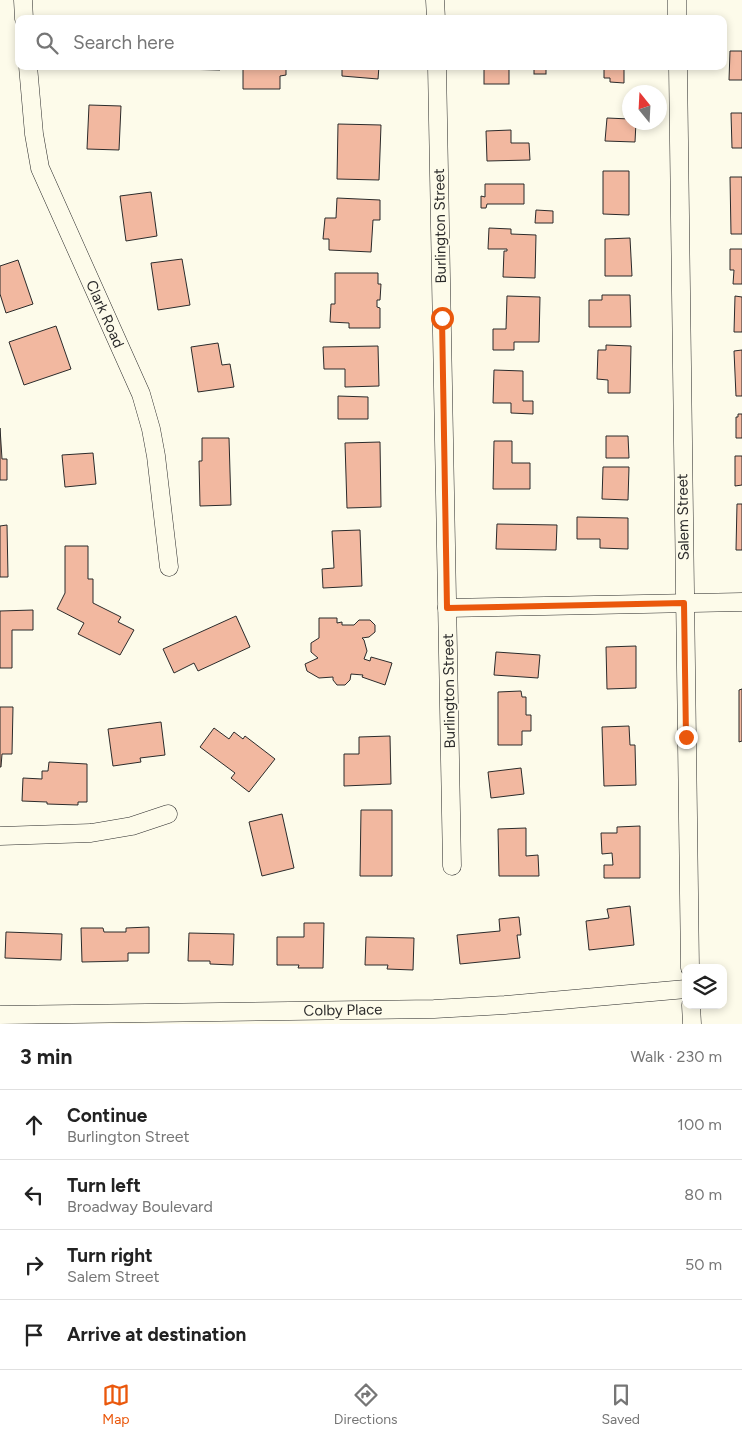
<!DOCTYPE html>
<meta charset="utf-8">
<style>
:root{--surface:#fff;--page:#f2f2f2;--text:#222;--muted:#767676;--line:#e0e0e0;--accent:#ea580c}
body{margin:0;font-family:Figtree,sans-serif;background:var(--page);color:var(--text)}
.controls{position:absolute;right:15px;bottom:15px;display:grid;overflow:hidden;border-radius:10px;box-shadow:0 2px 8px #0003}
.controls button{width:45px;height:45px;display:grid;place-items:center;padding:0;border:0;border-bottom:1px solid var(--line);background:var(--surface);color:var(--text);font:25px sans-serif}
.compass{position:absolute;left:622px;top:85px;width:45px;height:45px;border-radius:50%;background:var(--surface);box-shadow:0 2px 8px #0003;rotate:342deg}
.stop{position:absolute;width:15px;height:15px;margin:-11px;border:4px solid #ea580c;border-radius:50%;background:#fff}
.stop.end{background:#ea580c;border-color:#fff;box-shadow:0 1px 5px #0008}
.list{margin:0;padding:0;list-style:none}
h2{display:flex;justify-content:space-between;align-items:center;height:65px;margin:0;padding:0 20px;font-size:21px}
h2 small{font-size:16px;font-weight:400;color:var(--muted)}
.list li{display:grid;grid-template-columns:32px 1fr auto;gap:15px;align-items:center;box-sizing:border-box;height:70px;padding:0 20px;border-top:1px solid var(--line)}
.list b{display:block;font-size:19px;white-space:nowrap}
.list p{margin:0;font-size:16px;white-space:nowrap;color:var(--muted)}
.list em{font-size:16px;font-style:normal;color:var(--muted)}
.icon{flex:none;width:28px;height:28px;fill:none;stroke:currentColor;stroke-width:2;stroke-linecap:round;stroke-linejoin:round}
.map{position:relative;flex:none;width:742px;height:1024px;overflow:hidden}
.search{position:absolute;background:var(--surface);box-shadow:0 2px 8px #0003;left:15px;right:15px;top:15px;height:55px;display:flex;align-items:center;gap:12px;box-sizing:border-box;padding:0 18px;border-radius:10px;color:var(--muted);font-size:19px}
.sheet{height:345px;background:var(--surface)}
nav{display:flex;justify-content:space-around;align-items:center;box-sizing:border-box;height:70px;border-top:1px solid var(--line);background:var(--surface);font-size:14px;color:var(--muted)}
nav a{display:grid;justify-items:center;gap:2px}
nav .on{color:var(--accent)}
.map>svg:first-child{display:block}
</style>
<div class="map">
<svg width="742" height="1024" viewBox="0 0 742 1024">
<rect width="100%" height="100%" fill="#fdfbea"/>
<!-- building -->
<g fill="#f2b8a0" stroke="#2b2b2b">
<path d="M730,51H742V80H729Z"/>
<path d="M180,66H220V70L180,69Z"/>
<path d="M243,66H286V75L280,76V89H243Z"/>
<path d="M342,66H379L378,79L342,76Z"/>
<rect x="484" y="66" width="25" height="18"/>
<rect x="534" y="66" width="12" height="8"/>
<path d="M599,66H624V83L610,82V78H604V69H599Z"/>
<path d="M89,105L121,106L119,150L87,149Z"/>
<path d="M731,113H742V148H732Z"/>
<path d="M607,118L630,119V122H636L635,142L605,141Z"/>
<path d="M338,124L381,125L379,180L337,179Z"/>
<path d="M511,130V143H529L530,160L487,161L486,131Z"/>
<path d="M603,171H629V215L603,214Z"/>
<path d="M730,177H742V234H731Z"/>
<path d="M485,184H524V204H487L486,208H481V196L485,197Z"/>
<path d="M151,192L157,236L126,241L120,196Z"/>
<path d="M337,198L380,200V220H373L371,252L329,250V239H323L325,218H336Z"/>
<path d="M536,210L553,211V223H535Z"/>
<path d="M489,228L511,229V234L536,235L535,278L503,277L504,251H507V249H488Z"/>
<path d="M630,238L632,276H605V239Z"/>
<path d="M730,249H742V284H733L734,270H730Z"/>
<path d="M182,259L190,305L158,310L151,263Z"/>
<path d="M18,260L33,304L6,313L0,294V266Z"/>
<path d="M335,273H378V284H381L380,300H377V307L380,308V328H349V323L330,322L331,304H335Z"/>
<path d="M602,295H630L631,327H589V300H602Z"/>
<path d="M507,296L540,297L539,342H514V350H493V329H506Z"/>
<path d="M735,296L742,297V332H734Z"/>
<path d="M56,326L71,369L24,385L9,342Z"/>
<path d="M218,343L222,365L230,364L234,387L198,392L191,347Z"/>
<path d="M606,345L631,346L630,393H608V380L597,379L598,350H606Z"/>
<path d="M378,346L379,386L345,387V369H324L323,347Z"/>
<path d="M742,350V396H736L734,351Z"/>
<path d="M494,370L523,371V401H533V414L511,413V403H493Z"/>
<path d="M338,396L368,397V419H338Z"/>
<path d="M738,414H742V438H736V417H738Z"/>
<path d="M0,428L2,459H7V480H0Z"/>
<path d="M606,436H628L629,458H606Z"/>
<path d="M202,438H229L231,505L200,506L199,461H202Z"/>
<path d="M494,441H512V463H530V489H493Z"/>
<path d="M380,442L381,507L347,508L345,443Z"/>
<path d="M93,453L96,484L65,487L62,455Z"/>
<path d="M735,456H742V485L735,486Z"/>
<path d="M603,467H629L628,500L602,499Z"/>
<path d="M737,504H742V550H736Z"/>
<path d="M577,517L628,518V549L600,548V539H577Z"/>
<path d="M497,524L557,525L556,550L496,549Z"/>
<path d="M7,525L8,577H0V526Z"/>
<path d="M360,530L362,586L323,588L322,569L334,568L332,531Z"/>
<path d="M65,546H88V579H93V603L121,617L118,622L134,630L120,655L78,634L84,623L57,609L65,593Z"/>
<path d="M33,610V630H12V668H0V611Z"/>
<path d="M236,616L250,647L198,671L194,663L174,673L163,649Z"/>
<path d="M319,618H337V623L342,622V625H354L359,620H370L375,625V632L369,637L362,638L364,640L367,651L364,659L370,661L371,657L392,663L385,685L362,677L363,675L351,674L350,680L345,685H337L333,680V677L319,678L307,671L305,664L318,658L311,652V643L319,638Z"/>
<path d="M636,646V688L607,689L606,647Z"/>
<path d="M496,652L540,655L538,678L494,675Z"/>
<path d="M742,689V741L739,742V690Z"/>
<path d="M521,691L522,697H526V715H531V731H522V745H498V692Z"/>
<path d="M0,707H13L12,754H2L1,767H0Z"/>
<path d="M161,722L165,755L140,758L141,762L113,766L108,729Z"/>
<path d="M629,726L630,745H635L636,785L604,786L602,727Z"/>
<path d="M214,728L229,739L234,732L243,739L245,736L275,759L249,792L231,778L235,773L200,747Z"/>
<path d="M390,736L391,784L344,786V754H359V737Z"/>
<path d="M49,762L87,764V802H78V805L47,804V802L22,801L23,778L42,779V771H48Z"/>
<path d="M521,768L524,794L491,798L488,772Z"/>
<path d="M361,810H392V876H360Z"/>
<path d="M282,814L294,868L262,876L249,822Z"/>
<path d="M640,826V878H604V865H613L612,853L602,854L601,833H617V827Z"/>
<path d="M526,828V856L538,855L539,876H499L498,829Z"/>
<path d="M630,906L634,945L589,950L586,921L609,918L607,909Z"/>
<path d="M519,917L521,935H517L520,958L460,964L457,935L500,931L499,919Z"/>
<path d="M304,923H324L323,968H298L299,965H277V937H304Z"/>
<path d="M149,927V953H128V961L82,962L81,928H103L104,932H126V928Z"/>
<path d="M6,932L62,934L61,960L5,958Z"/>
<path d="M189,933L234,934L233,965L210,964V961H188Z"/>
<path d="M366,937L414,938L413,970L387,969L388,965H365Z"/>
</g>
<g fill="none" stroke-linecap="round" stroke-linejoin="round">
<!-- street casing -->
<g stroke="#2b2b2b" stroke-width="19">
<g id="street">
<path d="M23,0L24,19"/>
<path d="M435,0L436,19"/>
<path d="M677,0V19"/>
<path d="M28,66L34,134L40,168L141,394L151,429L156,456L169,567"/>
<path d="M437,66L452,866"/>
<path d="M678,66L690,968"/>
<path d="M447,608L742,602"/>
<path d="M0,836L91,833L132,826L168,814"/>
<path d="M691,1005L692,1024"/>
<path d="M0,1015L434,1009L505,1005L686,989"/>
</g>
</g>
<!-- street -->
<use href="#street" stroke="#fdfbea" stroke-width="18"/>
</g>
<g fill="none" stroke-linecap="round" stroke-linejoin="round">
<!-- route -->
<path stroke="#ea580c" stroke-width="6" d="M442,318L447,608L684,603L686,737"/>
</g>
<g text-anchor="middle" stroke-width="4" stroke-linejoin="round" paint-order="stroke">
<!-- street labels -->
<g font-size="15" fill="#2b2b2b" stroke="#fdfbea">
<text transform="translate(440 226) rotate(-91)" y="5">Burlington Street</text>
<text transform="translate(105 314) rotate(66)" y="5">Clark Road</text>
<text transform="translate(683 517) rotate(-91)" y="5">Salem Street</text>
<text transform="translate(449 691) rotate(-91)" y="5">Burlington Street</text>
<text transform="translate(343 1010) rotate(-1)" y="5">Colby Place</text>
</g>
</g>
</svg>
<div class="controls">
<button><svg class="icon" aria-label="layers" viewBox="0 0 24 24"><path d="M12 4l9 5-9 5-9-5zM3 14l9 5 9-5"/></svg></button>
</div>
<svg class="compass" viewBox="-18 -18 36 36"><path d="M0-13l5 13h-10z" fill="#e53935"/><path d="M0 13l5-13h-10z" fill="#767676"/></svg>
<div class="stop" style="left:442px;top:318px"></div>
<div class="stop end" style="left:686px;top:737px"></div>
<div class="search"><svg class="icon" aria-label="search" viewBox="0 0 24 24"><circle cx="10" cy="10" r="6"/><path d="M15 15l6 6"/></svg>Search here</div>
</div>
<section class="sheet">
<h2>3 min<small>Walk · 230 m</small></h2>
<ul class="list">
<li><svg class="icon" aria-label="ahead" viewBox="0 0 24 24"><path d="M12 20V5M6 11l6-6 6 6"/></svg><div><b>Continue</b><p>Burlington Street</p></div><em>100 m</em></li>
<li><svg class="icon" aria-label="left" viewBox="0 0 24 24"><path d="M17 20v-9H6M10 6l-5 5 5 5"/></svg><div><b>Turn left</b><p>Broadway Boulevard</p></div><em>80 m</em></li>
<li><svg class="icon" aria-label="right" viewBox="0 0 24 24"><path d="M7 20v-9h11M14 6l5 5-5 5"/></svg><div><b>Turn right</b><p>Salem Street</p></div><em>50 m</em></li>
<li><svg class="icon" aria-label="arrive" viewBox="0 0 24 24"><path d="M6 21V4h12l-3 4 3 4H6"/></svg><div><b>Arrive at destination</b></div></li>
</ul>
</section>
<nav>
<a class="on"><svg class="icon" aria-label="map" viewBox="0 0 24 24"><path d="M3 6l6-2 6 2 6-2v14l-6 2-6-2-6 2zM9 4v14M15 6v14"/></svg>Map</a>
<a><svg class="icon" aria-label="directions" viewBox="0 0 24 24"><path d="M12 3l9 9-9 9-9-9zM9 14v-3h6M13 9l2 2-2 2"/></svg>Directions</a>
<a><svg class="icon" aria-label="saved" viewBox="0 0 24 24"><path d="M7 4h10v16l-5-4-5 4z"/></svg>Saved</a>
</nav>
